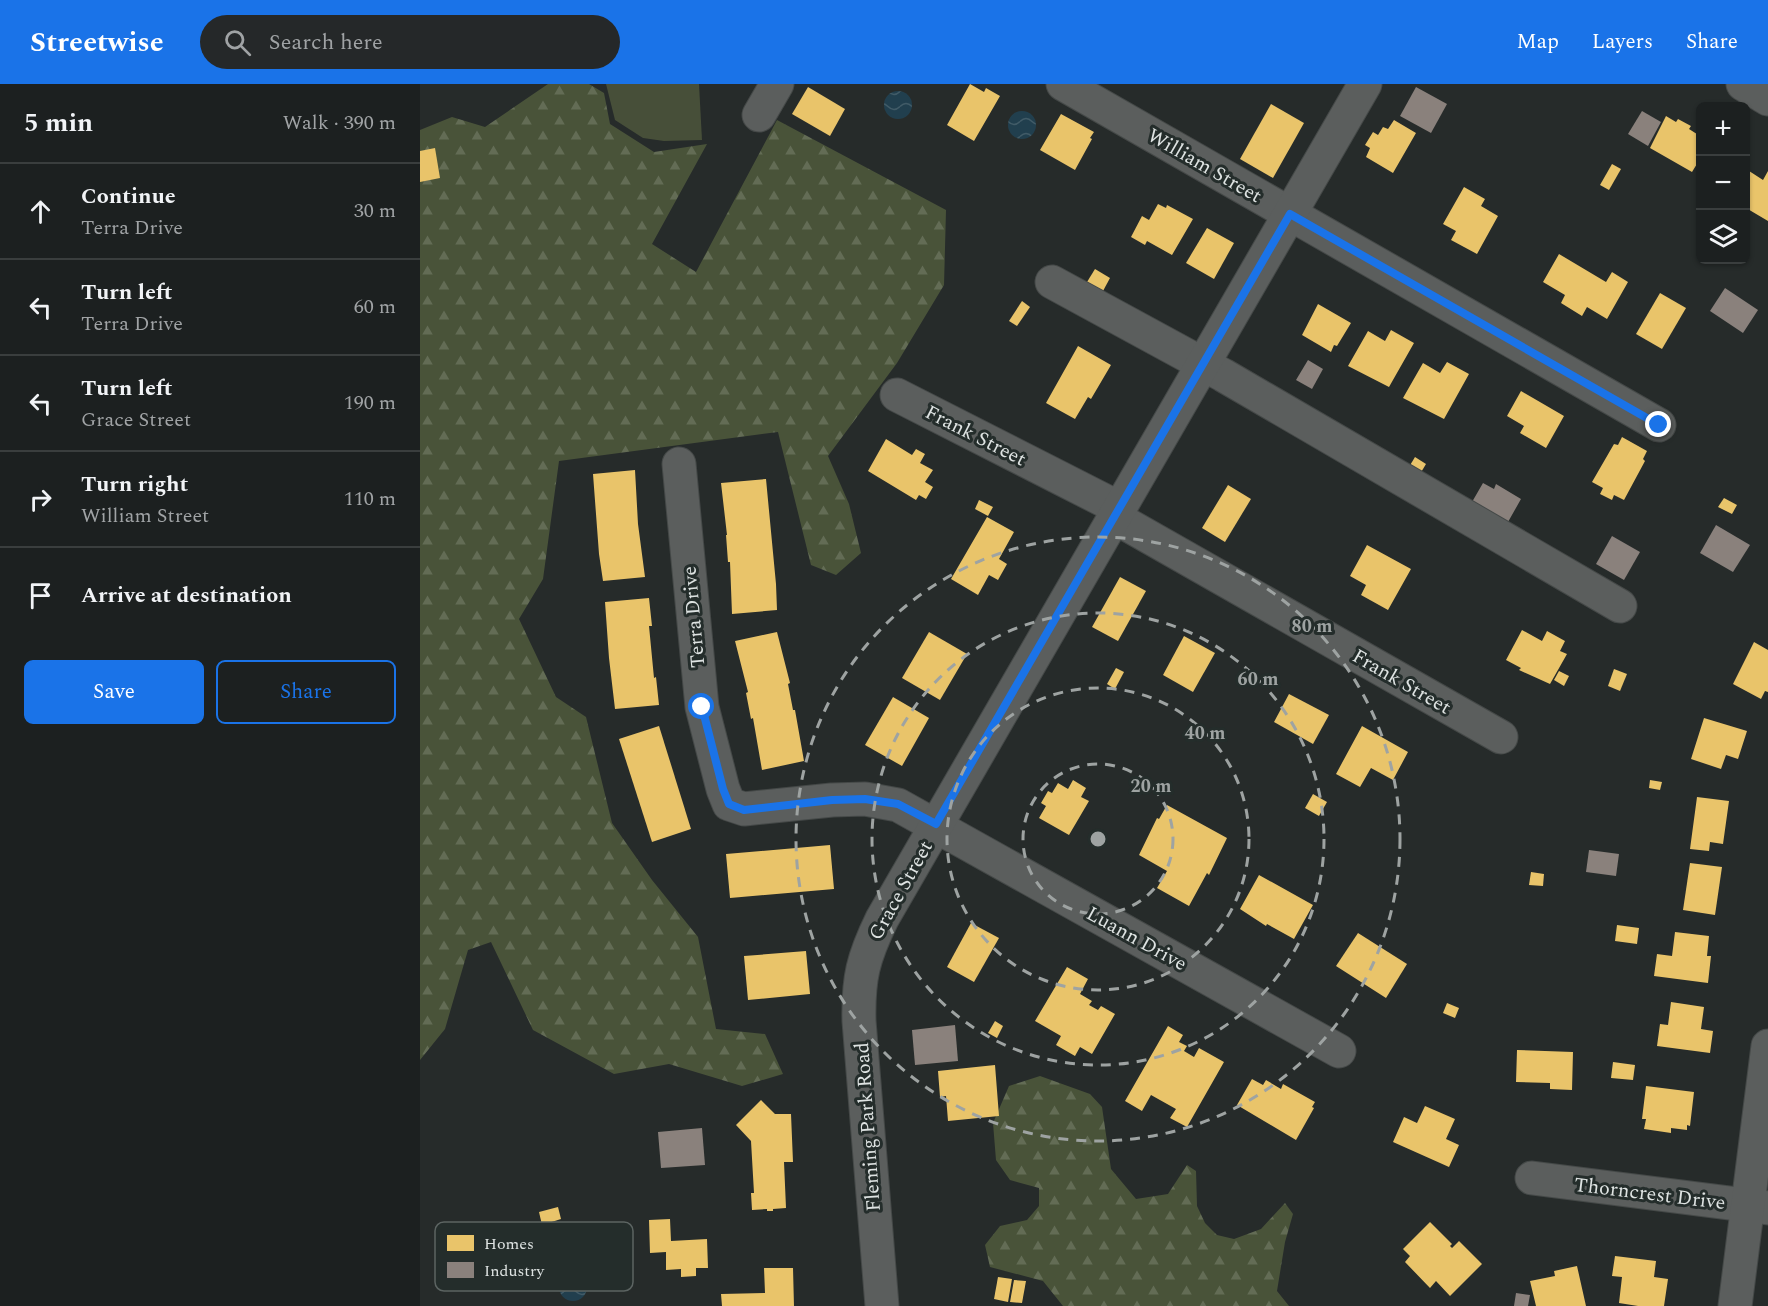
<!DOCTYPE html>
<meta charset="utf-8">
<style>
:root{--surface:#1c2020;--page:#252829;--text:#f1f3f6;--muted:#a0a3a5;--line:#3a3e3e;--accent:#1a73e8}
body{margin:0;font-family:Spectral,serif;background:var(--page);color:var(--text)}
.controls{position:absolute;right:18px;top:18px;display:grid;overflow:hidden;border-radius:9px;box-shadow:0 2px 4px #0004}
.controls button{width:54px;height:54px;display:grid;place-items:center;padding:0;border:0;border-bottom:2px solid var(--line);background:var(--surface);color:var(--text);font:30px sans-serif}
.stop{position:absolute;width:18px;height:18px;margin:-14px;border:4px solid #1a73e8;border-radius:50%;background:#fff}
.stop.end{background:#1a73e8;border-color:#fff;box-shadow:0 2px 6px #0008}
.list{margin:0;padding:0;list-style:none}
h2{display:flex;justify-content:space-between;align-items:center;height:78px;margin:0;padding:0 24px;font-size:26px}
h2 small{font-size:20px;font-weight:400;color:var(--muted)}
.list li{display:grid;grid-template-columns:39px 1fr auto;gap:18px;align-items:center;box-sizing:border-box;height:96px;padding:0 24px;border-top:2px solid var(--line)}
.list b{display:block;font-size:22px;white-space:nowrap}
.list p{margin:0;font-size:20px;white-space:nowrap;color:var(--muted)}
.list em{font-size:20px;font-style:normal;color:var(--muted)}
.actions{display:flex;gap:12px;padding:18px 24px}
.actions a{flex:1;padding:14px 0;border:2px solid var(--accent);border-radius:9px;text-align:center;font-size:21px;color:var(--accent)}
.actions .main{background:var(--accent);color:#fff}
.icon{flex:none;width:33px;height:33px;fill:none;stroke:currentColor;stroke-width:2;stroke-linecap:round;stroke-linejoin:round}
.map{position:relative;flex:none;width:1348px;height:1222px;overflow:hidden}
header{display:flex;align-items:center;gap:36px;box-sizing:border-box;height:84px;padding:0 30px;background:var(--accent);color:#fff}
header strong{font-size:28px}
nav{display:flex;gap:33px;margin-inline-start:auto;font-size:21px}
.search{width:420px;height:54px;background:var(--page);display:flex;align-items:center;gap:15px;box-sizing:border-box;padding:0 21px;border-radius:33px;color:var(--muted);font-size:22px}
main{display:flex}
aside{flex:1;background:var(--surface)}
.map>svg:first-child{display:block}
</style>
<header>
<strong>Streetwise</strong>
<div class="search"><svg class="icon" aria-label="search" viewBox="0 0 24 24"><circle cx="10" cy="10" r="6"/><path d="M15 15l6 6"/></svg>Search here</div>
<nav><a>Map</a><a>Layers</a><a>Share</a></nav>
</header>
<main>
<aside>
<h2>5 min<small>Walk · 390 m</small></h2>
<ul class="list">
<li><svg class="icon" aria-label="ahead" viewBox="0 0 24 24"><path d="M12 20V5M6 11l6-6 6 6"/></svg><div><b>Continue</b><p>Terra Drive</p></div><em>30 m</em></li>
<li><svg class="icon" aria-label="left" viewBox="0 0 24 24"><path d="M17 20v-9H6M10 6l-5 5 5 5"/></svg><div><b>Turn left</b><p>Terra Drive</p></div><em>60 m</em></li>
<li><svg class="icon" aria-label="left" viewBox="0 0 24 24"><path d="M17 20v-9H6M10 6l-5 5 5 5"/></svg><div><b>Turn left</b><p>Grace Street</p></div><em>190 m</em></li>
<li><svg class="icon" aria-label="right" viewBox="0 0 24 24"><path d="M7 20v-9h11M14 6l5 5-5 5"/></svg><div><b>Turn right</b><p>William Street</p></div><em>110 m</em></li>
<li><svg class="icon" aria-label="arrive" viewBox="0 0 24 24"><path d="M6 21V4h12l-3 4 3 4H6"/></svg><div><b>Arrive at destination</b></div></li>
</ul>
<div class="actions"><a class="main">Save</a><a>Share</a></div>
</aside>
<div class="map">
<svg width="1348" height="1222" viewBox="0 0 1348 1222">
<defs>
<pattern id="forest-firs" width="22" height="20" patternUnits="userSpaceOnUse" patternTransform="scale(1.5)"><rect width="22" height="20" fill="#495339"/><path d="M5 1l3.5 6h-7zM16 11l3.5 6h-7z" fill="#636c55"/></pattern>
<pattern id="water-waves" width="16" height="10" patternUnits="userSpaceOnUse" patternTransform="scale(1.5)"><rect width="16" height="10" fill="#213f4e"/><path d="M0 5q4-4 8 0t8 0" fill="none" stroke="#415b67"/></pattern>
</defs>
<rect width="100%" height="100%" fill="#262b2a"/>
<!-- forest -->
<g fill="url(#forest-firs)">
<path d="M128,0H169L184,9L190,40L234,68L287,60L232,160L276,188L357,36L526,126L524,201L477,279L408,372L429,420L441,469L416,491L391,481L358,348L139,377L123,495L99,535L136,613L166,633L192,739L232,796L278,853L296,945L345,950L363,990L322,1002L249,980L194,990L113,946L71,858L48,866L25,945L0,976V46L32,33L65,43Z"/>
<path d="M620,992L670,1010L682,1023L691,1085L716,1115L748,1110L767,1081L776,1087L777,1122L785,1139L797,1151L814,1155L841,1145L865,1119L873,1130L865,1158L857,1207L869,1222H643L623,1197L570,1183L565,1161L580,1142L607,1136L619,1122V1104L590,1096L576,1076L573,1039L589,1002Z"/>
</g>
<!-- park -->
<path fill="#474f39" d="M186,0H279L282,56L244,57L223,54L195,36Z"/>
<!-- water -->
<g fill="url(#water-waves)">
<circle cx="478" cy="21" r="14"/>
<circle cx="602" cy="41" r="14"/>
<circle cx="153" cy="1203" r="14"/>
</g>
<!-- homes -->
<g fill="#e9c46a">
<path d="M550,0L564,8L566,4L580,12L554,57L527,41Z"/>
<path d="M388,3L425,25L410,52L372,30Z"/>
<path d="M851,20L884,39L853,94L820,75Z"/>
<path d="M641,30L674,48L670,54L672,55L655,86L620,66Z"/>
<path d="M1246,32L1256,38L1258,35L1271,42L1269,45L1280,52L1278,57L1280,59V75L1272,88L1230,64Z"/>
<path d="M974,36L996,49L973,89L946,73L950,64L945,61L953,48L958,51L963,43L968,45Z"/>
<path d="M15,64L20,94L0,98V67Z"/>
<path d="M1192,80L1201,85L1189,106L1180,101Z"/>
<path d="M1326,85L1343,96L1348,87V137L1326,124Z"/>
<path d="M1044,103L1065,115L1061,122L1078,132L1057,170L1031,156L1036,147L1023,140Z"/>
<path d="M738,120L746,124L747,121L773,135L752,171L727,157L725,161L711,153L722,132L729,136Z"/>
<path d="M787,144L814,159L794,195L766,179Z"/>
<path d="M1139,170L1186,198L1192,188L1208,198L1187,235L1167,223L1162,232L1141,219L1145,211L1123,198Z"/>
<path d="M675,185L690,194L683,207L667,198Z"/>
<path d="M1240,209L1266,224L1242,265L1216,250Z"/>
<path d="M602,217L610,223L597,242L589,237Z"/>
<path d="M898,220L931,239L917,262L914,261L911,268L882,251Z"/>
<path d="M971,246L994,259L969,303L928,282L948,247L965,257Z"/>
<path d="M658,262L691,281L671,315L668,313L655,335L626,319Z"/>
<path d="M1027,278L1049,290L1024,335L983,314L1003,279L1020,289Z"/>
<path d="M1101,307L1144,332L1126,364L1100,349L1104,342L1087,332Z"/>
<path d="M1202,353L1227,367L1223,375L1225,377L1204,416L1194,411L1192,416L1180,410L1183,404L1172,398L1194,360L1198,361Z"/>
<path d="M466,355L492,371L496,365L505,370L500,379L513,386L505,398L513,403L506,415L499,411L496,416L448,387Z"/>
<path d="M995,373L1006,380L1000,390L989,383Z"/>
<path d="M215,386L218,440L225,493L183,497L179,470L173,390Z"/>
<path d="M346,395L356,500L357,526L312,530L310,478H308L306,451H307L301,399Z"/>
<path d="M808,401L831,415L805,458L782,444Z"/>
<path d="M1304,414L1317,421L1312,430L1298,423Z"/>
<path d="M559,416L573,423L568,432L555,425Z"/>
<path d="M567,433L594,448L579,475L587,480L578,496L569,491L558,511L531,495Z"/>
<path d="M947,461L991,485L968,526L941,511L946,501L930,492Z"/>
<path d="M700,493L726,507L698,557L672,543Z"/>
<path d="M229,514L232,542H229L234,594L236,593L239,621L195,625L189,574L185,518Z"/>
<path d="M1102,546L1122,557L1127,547L1145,557L1140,567L1147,570L1130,600L1099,586L1101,584L1086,576Z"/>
<path d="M357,548L370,599L368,600L373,626H375L384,677L342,686L333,634L331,635L326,609L328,608L315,557Z"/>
<path d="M509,548L547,570L520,616L482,594Z"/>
<path d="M764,552L795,569L773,608L743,591Z"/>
<path d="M1334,558L1348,566V608L1345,607L1341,615L1313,600Z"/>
<path d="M696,584L704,588L695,605L687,600Z"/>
<path d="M1194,585L1207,590L1200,607L1188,602Z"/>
<path d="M1139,587L1149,592L1144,602L1134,596Z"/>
<path d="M869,610L909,631L893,660L854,638Z"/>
<path d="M473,613L509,634L482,682L445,661Z"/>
<path d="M1284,634L1327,647L1318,675L1306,671L1301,685L1271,675Z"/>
<path d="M239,642L271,745L232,758L199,655Z"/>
<path d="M942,642L988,668L973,696L951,684L940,703L916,690Z"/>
<path d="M653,696L666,704L661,713L669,717L649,751L619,734L626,722L621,719L628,707L632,709L638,699L648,705Z"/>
<path d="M1230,696L1242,698L1240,706L1229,704Z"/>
<path d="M893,710L907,718L899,732L885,724Z"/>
<path d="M1277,713L1309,717L1303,760L1290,758L1289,767L1270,765Z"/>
<path d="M747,721L807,754L789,791L787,789L769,822L737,804L747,787L719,771L737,734L739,735Z"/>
<path d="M410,761L414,805L310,814L306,770Z"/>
<path d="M1270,779L1302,783L1295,831L1263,826Z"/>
<path d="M1111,788L1124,790L1123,802L1109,801Z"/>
<path d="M839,791L893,821L874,855L847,840L846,842L820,825Z"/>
<path d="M551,839L579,854L554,898L527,883Z"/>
<path d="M1197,841L1219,844L1217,860L1195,857Z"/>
<path d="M1255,848L1289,852L1287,872H1291L1288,899L1234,892L1237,870L1252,872Z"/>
<path d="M938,849L987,880L966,914L916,882Z"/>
<path d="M386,867L390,910L328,916L324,872Z"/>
<path d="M647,883L668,895L660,910L672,917L669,921L678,926L681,922L695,930L672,970L660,963L655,972L636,961L641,952L615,937Z"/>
<path d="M1251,918L1284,923L1281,945L1293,947L1290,969L1237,962L1240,940L1248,941Z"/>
<path d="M1027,919L1039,924L1035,934L1023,929Z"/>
<path d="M575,937L583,942L577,954L568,949Z"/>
<path d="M748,942L763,951L759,958L767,962L764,967L774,973L779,964L804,978L767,1043L750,1034L756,1025L731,1011L722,1027L705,1017Z"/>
<path d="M1097,966L1153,968L1152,1006L1130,1005V999L1096,998Z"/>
<path d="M1193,978L1215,981L1213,996L1191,994Z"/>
<path d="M575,981L579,1032L528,1037L526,1012L520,1013L518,987Z"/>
<path d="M832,995L843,1001L846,996L861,1005L863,1000L895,1018L892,1023L894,1024L876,1056L817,1021Z"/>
<path d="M1226,1002L1274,1008L1270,1042L1267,1041V1046L1251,1044V1049L1224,1045L1226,1035H1222Z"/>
<path d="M341,1016L355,1030H371L373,1078H364L366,1124L353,1125V1127H347V1125L332,1126L331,1109H334L331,1057L316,1041Z"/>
<path d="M1005,1022L1035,1035L1026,1055L1039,1061L1029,1083L973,1058L984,1033L997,1039Z"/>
<path d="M138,1123L141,1135L122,1141L119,1128Z"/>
<path d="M250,1135L251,1157L287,1155L288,1184H276V1192L261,1193V1185L246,1186V1168L230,1169L229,1136Z"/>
<path d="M1010,1138L1032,1160L1030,1162L1032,1164L1039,1157L1062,1180L1030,1212L1016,1197L1010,1204L985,1178L990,1172L983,1165Z"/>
<path d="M1195,1172L1236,1177L1234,1193L1248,1195L1244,1222H1218L1199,1219L1202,1193L1192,1192Z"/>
<path d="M1157,1182L1166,1222H1116L1110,1197L1135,1192L1134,1187Z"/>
<path d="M344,1184H373L374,1222H302L301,1210L345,1209Z"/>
<path d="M578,1193L592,1195L588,1218L574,1215Z"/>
<path d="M594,1196L606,1197L602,1219L590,1218Z"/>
</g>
<!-- industry -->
<g fill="#8a817c">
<path d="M996,3L1027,20L1011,49L980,32Z"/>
<path d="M1222,27L1241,38L1228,62L1208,50Z"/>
<path d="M1305,204L1338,226L1323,249L1290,227Z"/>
<path d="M888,276L903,285L892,305L876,296Z"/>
<path d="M1063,399L1074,405L1076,400L1101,415L1088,438L1052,418Z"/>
<path d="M1296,441L1330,461L1313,488L1280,469Z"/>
<path d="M1192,452L1220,468L1204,496L1176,480Z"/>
<path d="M1169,766L1199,770L1196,792L1166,788Z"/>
<path d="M535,941L538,977L495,981L492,946Z"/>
<path d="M282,1044L285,1081L241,1084L238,1048Z"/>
<path d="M1096,1209L1110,1211L1108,1222H1094Z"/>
</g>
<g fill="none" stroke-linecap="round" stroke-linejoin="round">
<!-- minor casing -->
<g stroke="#454948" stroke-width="35">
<g id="minor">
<path d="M643,0L1239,341"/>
<path d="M1323,0L1348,15"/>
<path d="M339,31L357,0"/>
<path d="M632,198L803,291L1200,522"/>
<path d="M477,311L699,424"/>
<path d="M259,380L282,623L303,705L309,720L324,725L412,716L445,715L478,721L919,967"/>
<path d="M694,433L1081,653"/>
<path d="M1112,1094L1348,1124"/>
<path d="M462,1222L439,937C438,894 443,874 462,835L945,0"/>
<path d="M1315,1222L1348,962"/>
</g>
</g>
<!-- minor -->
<use href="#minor" stroke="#5b5e5d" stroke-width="33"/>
</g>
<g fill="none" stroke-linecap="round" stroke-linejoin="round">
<!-- route -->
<path stroke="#1a73e8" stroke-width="8" d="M282,623L303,705L309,720L324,726L412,716L445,715L478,720L516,740L870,130L1239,341"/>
</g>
<!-- distance rings -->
<g fill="none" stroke="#9ea3a2" stroke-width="3" stroke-dasharray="10 8">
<circle cx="678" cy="755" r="75"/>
<circle cx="678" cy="755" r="151"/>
<circle cx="678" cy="755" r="226"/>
<circle cx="678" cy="755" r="302"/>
</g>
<g text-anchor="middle" stroke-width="6" stroke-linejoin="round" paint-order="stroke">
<!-- street labels -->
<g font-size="20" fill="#dee3e2" stroke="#242d2b">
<text transform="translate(785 81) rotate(30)" y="7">William Street</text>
<text transform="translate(556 351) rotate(27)" y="7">Frank Street</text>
<text transform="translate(273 533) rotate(-95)" y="7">Terra Drive</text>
<text transform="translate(982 597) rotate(30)" y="7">Frank Street</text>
<text transform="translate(480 806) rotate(-61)" y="7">Grace Street</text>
<text transform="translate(717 854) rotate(29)" y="7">Luann Drive</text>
<text transform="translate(447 1043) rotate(-94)" y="7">Fleming Park Road</text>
<text transform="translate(1230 1109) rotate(7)" y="7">Thorncrest Drive</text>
</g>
</g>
<!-- legend -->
<rect x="15" y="1138" width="198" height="69" rx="9" fill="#242d2b" stroke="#5c6462" stroke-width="1.5"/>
<rect x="27" y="1151" width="27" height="16" fill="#e9c46a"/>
<rect x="27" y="1178" width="27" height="16" fill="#8a817c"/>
<g font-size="16" fill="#dee3e2">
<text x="64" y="1165">Homes</text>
<text x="64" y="1192">Industry</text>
</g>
<circle cx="678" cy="755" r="9" fill="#9ea3a2" stroke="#242d2b" stroke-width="3"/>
<g font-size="18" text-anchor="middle" font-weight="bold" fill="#9ea3a2" stroke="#242d2b" stroke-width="6" stroke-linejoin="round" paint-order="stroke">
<text x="892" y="548">80 m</text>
<text x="838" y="601">60 m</text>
<text x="785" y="655">40 m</text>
<text x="731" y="708">20 m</text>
</g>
</svg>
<div class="controls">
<button>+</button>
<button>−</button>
<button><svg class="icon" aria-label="layers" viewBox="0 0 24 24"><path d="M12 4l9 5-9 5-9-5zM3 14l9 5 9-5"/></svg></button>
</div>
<div class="stop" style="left:282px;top:623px"></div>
<div class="stop end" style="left:1239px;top:341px"></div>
</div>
</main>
